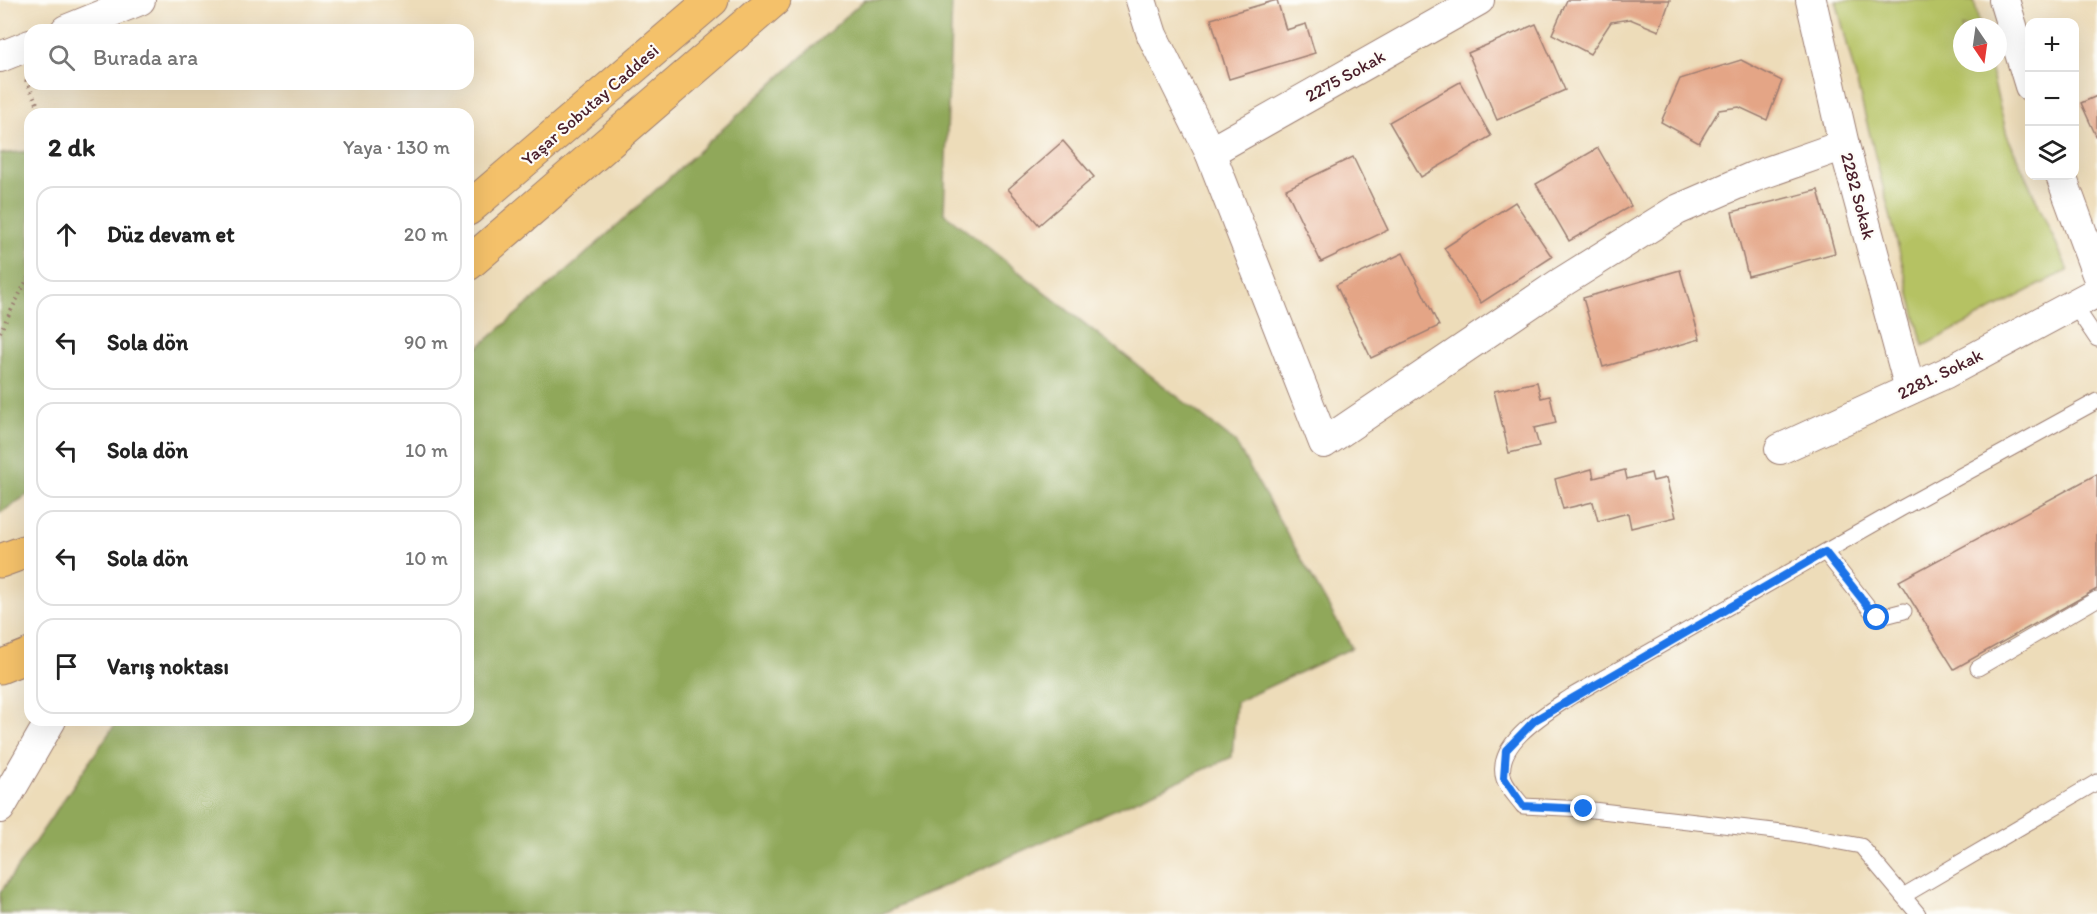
<!DOCTYPE html>
<html lang="tr">
<meta charset="utf-8">
<style>
:root{--surface:#fff;--page:#f2f2f2;--text:#222;--muted:#767676;--line:#e0e0e0}
body{margin:0;font-family:Itim,sans-serif;background:var(--page);color:var(--text)}
.controls{position:absolute;right:18px;top:18px;display:grid;overflow:hidden;border-radius:12px;box-shadow:0 6px 24px #0002}
.controls button{width:54px;height:54px;display:grid;place-items:center;padding:0;border:0;border-bottom:2px solid var(--line);background:var(--surface);color:var(--text);font:30px sans-serif}
.compass{position:absolute;left:1953px;top:18px;width:54px;height:54px;border-radius:50%;background:var(--surface);box-shadow:0 6px 24px #0002;rotate:167deg}
.stop{position:absolute;width:18px;height:18px;margin:-14px;border:4px solid #1a73e8;border-radius:50%;background:#fff}
.stop.end{background:#1a73e8;border-color:#fff;box-shadow:0 2px 6px #0008}
.list{margin:0;padding:0;list-style:none}
h2{display:flex;justify-content:space-between;align-items:center;height:78px;margin:0;padding:0 24px;font-size:26px}
h2 small{font-size:20px;font-weight:400;color:var(--muted)}
.list li{display:grid;grid-template-columns:39px 1fr auto;gap:18px;align-items:center;box-sizing:border-box;height:96px;margin:0 12px 12px;padding:0 12px;border:2px solid var(--line);border-radius:18px}
.list b{display:block;font-size:22px;white-space:nowrap}
.list em{font-size:20px;font-style:normal;color:var(--muted)}
.icon{flex:none;width:33px;height:33px;fill:none;stroke:currentColor;stroke-width:2;stroke-linecap:round;stroke-linejoin:round}
.map{position:relative;flex:none;width:2097px;height:914px;overflow:hidden}
.search{position:absolute;background:var(--surface);box-shadow:0 6px 24px #0002;left:24px;top:24px;width:450px;height:66px;display:flex;align-items:center;gap:15px;box-sizing:border-box;padding:0 21px;border-radius:18px;color:var(--muted);font-size:22px}
.panel{position:absolute;background:var(--surface);box-shadow:0 6px 24px #0002;left:24px;top:108px;width:450px;height:618px;border-radius:18px}
.map>svg:first-child{display:block}
</style>
<div class="map">
<svg width="2097" height="914" viewBox="0 0 2097 914">
<rect width="100%" height="100%" fill="#fdfcf7"/>
<filter id="ink" filterUnits="userSpaceOnUse"><feTurbulence type="fractalNoise" baseFrequency=".0167" numOctaves="2"/><feDisplacementMap in="SourceGraphic" scale="12" xChannelSelector="R" yChannelSelector="G"/><feConvolveMatrix kernelMatrix="1 2 1 2 8 2 1 2 1" color-interpolation-filters="sRGB"/></filter>
<filter id="wash" filterUnits="userSpaceOnUse"><feTurbulence type="fractalNoise" baseFrequency=".008" numOctaves="4" result="noise"/><feDisplacementMap in="SourceGraphic" scale="24" xChannelSelector="R" yChannelSelector="G"/><feGaussianBlur stdDeviation="1.35" result="paint"/><feColorMatrix in="noise" values="0 0 0 0 0 0 0 0 0 0 0 0 0 0 0 0 0 1.4 0 .05"/><feComposite in="paint" operator="in"/></filter>
<g filter="url(#wash)">
<rect width="100%" height="100%" fill="#eddcb9"/>
<!-- green -->
<path fill="#b5c264" stroke="#807048" stroke-width="1.5" d="M1836,0H1974L1980,27H1962V63H1989L2007,135L2068,270L1923,346Z"/>
<!-- forest -->
<g fill="#90a85a" stroke="#6d6442" stroke-width="1.5">
<path d="M864,0H952L944,213L1235,442L1352,648L1236,702L1232,757L881,914H0V893L118,720H468V356L579,260Z"/>
<path d="M30,151V493L0,513V154Z"/>
</g>
<g id="blocks">
<!-- building -->
<g fill="#e4a586">
<path d="M1277,0L1286,30L1306,24L1315,53L1229,79L1211,19Z"/>
<path d="M1567,0H1670L1659,31L1630,19L1611,22L1590,54L1552,34Z"/>
<path d="M1536,24L1565,90L1497,120L1468,53Z"/>
<path d="M1741,60L1782,81L1767,120L1739,107L1719,110L1699,143L1661,122L1680,79Z"/>
<path d="M1460,82L1491,136L1421,177L1389,122Z"/>
<path d="M2097,96V138L2081,103Z"/>
<path d="M1063,141L1094,177L1039,225L1008,189Z"/>
<path d="M1598,148L1631,206L1569,241L1536,184Z"/>
<path d="M1353,157L1388,230L1321,262L1286,189Z"/>
<path d="M1818,190L1835,253L1748,276L1732,212Z"/>
<path d="M1515,202L1552,257L1481,303L1444,248Z"/>
<path d="M1403,253L1439,326L1371,358L1336,285Z"/>
<path d="M1680,270L1700,339L1603,367L1583,298Z"/>
<path d="M1537,382L1541,398L1550,396L1556,423L1534,428L1539,446L1509,453L1494,391Z"/>
<path d="M1592,469L1594,478L1625,470L1627,479L1651,473L1653,481L1666,478L1676,517L1631,528L1628,513L1598,521L1593,502L1563,509L1555,479Z"/>
<path d="M2097,474V589L1954,669L1899,581Z"/>
</g>
</g>
</g>
<g filter="url(#ink)">
<use href="#blocks" fill-opacity="0" stroke="#9c7e72" stroke-width="1.5"/>
<g fill="none" stroke-linecap="round" stroke-linejoin="round">
<!-- service casing -->
<g stroke="#9c7e72" stroke-width="17">
<g id="service">
<path d="M2074,305L2097,339"/>
<path d="M1825,552L1877,618L1904,611"/>
<path d="M1978,668L2097,599"/>
<path d="M1903,896L2097,782"/>
<path d="M1918,914L1861,846L1791,833L1584,809L1523,806C1518,799 1507,788 1504,779C1493,743 1548,712 1572,696L1900,509L2097,401"/>
</g>
</g>
<!-- minor casing -->
<g stroke="#9c7e72" stroke-width="32">
<g id="minor">
<path d="M1141,0L1152,35L1210,152L1324,443L1559,284L1677,210L1753,177L1844,145"/>
<path d="M1811,0L1844,145L1910,389"/>
<path d="M2004,0L2030,86"/>
<path d="M66,30L140,0"/>
<path d="M0,57L30,45"/>
<path d="M1210,152L1479,0"/>
<path d="M2061,176L2097,274"/>
<path d="M1780,449L1946,373L2097,292"/>
<path d="M0,808L51,720"/>
</g>
</g>
<!-- primary casing -->
<g stroke="#9c7e72" stroke-width="35">
<g id="primary">
<path d="M468,209L712,0"/>
<path d="M468,264L774,0"/>
<path d="M0,561L30,550"/>
<path d="M0,667L30,655"/>
</g>
</g>
<!-- path -->
<g stroke="#9c7e72" stroke-width="4" stroke-dasharray="1.5 4.5" stroke-linecap="butt">
<path d="M26,80L42,114"/>
<path d="M0,332L30,274"/>
</g>
<!-- service -->
<use href="#service" stroke="#fff" stroke-width="15"/>
<!-- minor -->
<use href="#minor" stroke="#fff" stroke-width="30"/>
<!-- primary -->
<use href="#primary" stroke="#f4c16a" stroke-width="33"/>
</g>
</g>
<g fill="none" stroke-linecap="round" stroke-linejoin="round" filter="url(#ink)">
<!-- route -->
<path stroke="#1a73e8" stroke-width="8" d="M1584,809L1523,806L1504,778L1506,750L1535,720L1825,552L1877,618"/>
</g>
<g text-anchor="middle" stroke-width="4.5" stroke-linejoin="round" paint-order="stroke">
<!-- street labels -->
<g font-size="18" fill="#4a1f2b" stroke="#fdfcf7">
<text transform="translate(1345 76) rotate(-29)" y="6">2275 Sokak</text>
<text transform="translate(590 105) rotate(-41)" y="6">Yaşar Sobutay Caddesi</text>
<text transform="translate(1858 196) rotate(75)" y="6">2282 Sokak</text>
<text transform="translate(1940 374) rotate(-26)" y="6">2281. Sokak</text>
</g>
</g>
</svg>
<div class="controls">
<button>+</button>
<button>−</button>
<button><svg class="icon" aria-label="layers" viewBox="0 0 24 24"><path d="M12 4l9 5-9 5-9-5zM3 14l9 5 9-5"/></svg></button>
</div>
<svg class="compass" viewBox="-18 -18 36 36"><path d="M0-13l5 13h-10z" fill="#e53935"/><path d="M0 13l5-13h-10z" fill="#767676"/></svg>
<div class="stop" style="left:1877px;top:618px"></div>
<div class="stop end" style="left:1584px;top:809px"></div>
<div class="search"><svg class="icon" aria-label="search" viewBox="0 0 24 24"><circle cx="10" cy="10" r="6"/><path d="M15 15l6 6"/></svg>Burada ara</div>
<section class="panel">
<h2>2 dk<small>Yaya · 130 m</small></h2>
<ul class="list">
<li><svg class="icon" aria-label="ahead" viewBox="0 0 24 24"><path d="M12 20V5M6 11l6-6 6 6"/></svg><div><b>Düz devam et</b></div><em>20 m</em></li>
<li><svg class="icon" aria-label="left" viewBox="0 0 24 24"><path d="M17 20v-9H6M10 6l-5 5 5 5"/></svg><div><b>Sola dön</b></div><em>90 m</em></li>
<li><svg class="icon" aria-label="left" viewBox="0 0 24 24"><path d="M17 20v-9H6M10 6l-5 5 5 5"/></svg><div><b>Sola dön</b></div><em>10 m</em></li>
<li><svg class="icon" aria-label="left" viewBox="0 0 24 24"><path d="M17 20v-9H6M10 6l-5 5 5 5"/></svg><div><b>Sola dön</b></div><em>10 m</em></li>
<li><svg class="icon" aria-label="arrive" viewBox="0 0 24 24"><path d="M6 21V4h12l-3 4 3 4H6"/></svg><div><b>Varış noktası</b></div></li>
</ul>
</section>
</div>
